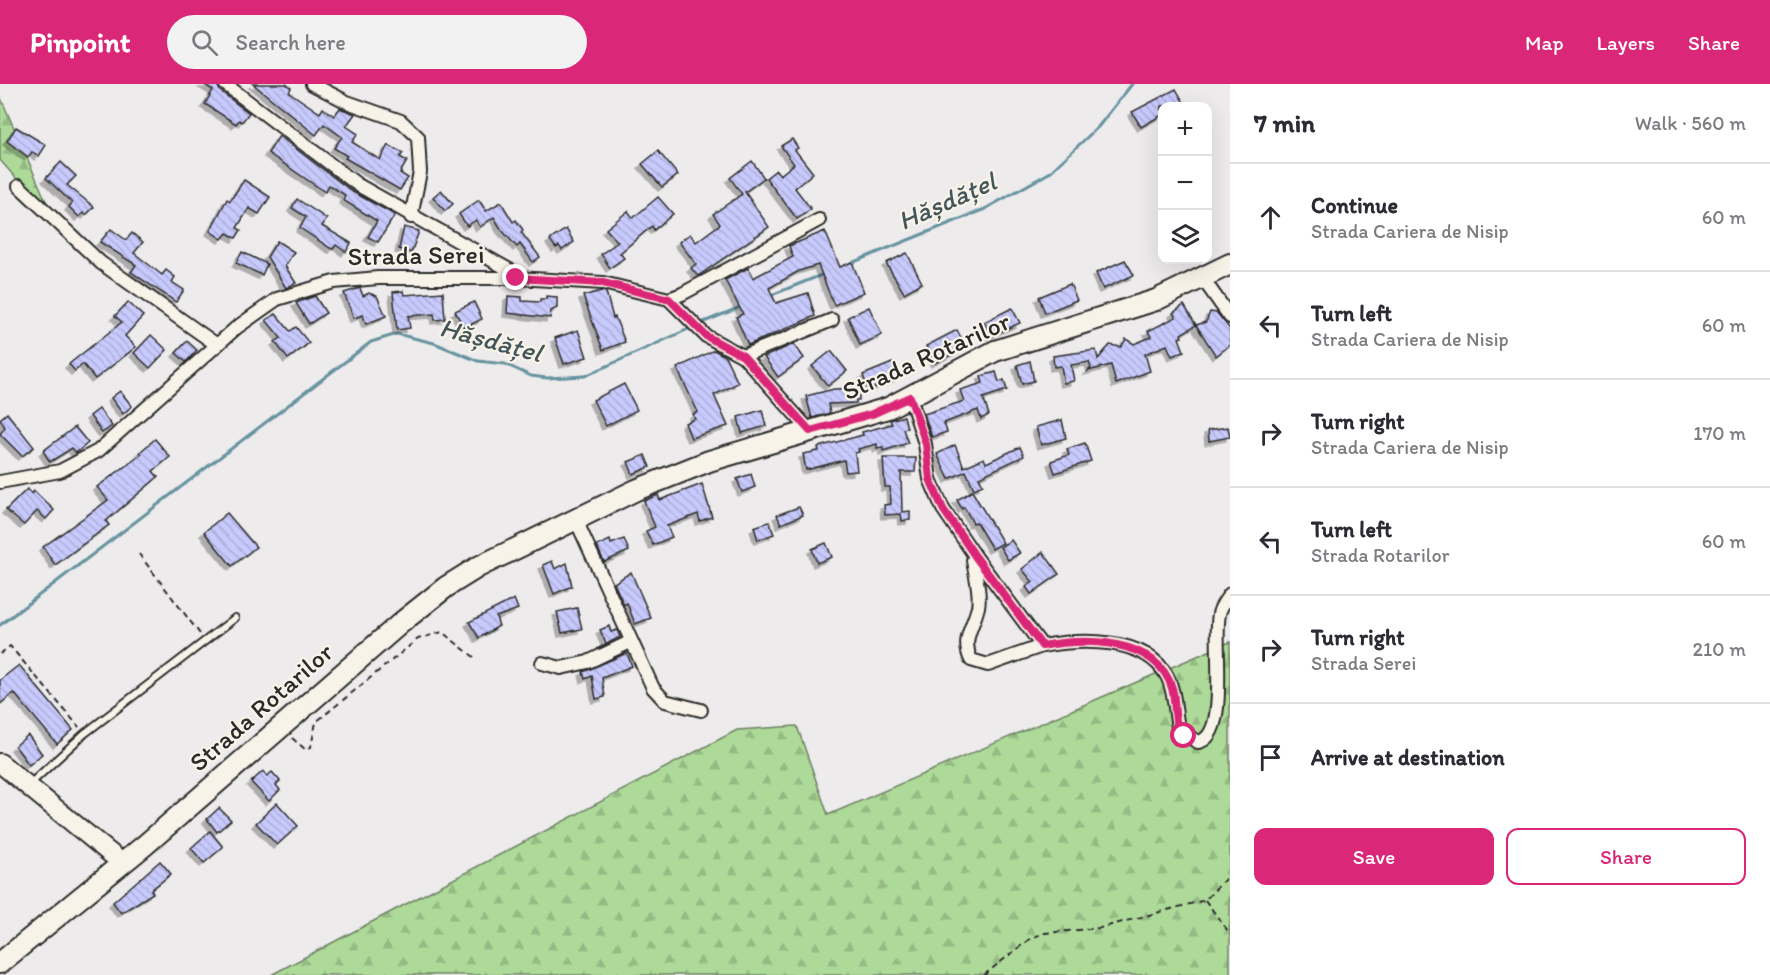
<!DOCTYPE html>
<meta charset="utf-8">
<style>
:root{--surface:#fff;--page:#f2f2f3;--text:#2b2b33;--muted:#7c7c81;--line:#e1e1e2;--accent:#db2777}
body{margin:0;font-family:Itim,sans-serif;background:var(--page);color:var(--text)}
.controls{position:absolute;right:18px;top:18px;display:grid;overflow:hidden;border-radius:12px;box-shadow:0 6px 24px #0002}
.controls button{width:54px;height:54px;display:grid;place-items:center;padding:0;border:0;border-bottom:2px solid var(--line);background:var(--surface);color:var(--text);font:30px sans-serif}
.stop{position:absolute;width:18px;height:18px;margin:-14px;border:4px solid #db2777;border-radius:50%;background:#fff}
.stop.end{background:#db2777;border-color:#fff;box-shadow:0 2px 6px #0008}
.list{margin:0;padding:0;list-style:none}
h2{display:flex;justify-content:space-between;align-items:center;height:78px;margin:0;padding:0 24px;font-size:26px}
h2 small{font-size:20px;font-weight:400;color:var(--muted)}
.list li{display:grid;grid-template-columns:39px 1fr auto;gap:18px;align-items:center;box-sizing:border-box;height:108px;padding:0 24px;border-top:2px solid var(--line)}
.list b{display:block;font-size:22px;white-space:nowrap}
.list p{margin:0;font-size:20px;white-space:nowrap;color:var(--muted)}
.list em{font-size:20px;font-style:normal;color:var(--muted)}
.actions{display:flex;gap:12px;padding:18px 24px}
.actions a{flex:1;padding:14px 0;border:2px solid var(--accent);border-radius:12px;text-align:center;font-size:21px;color:var(--accent)}
.actions .main{background:var(--accent);color:#fff}
.icon{flex:none;width:33px;height:33px;fill:none;stroke:currentColor;stroke-width:2;stroke-linecap:round;stroke-linejoin:round}
.map{position:relative;flex:none;width:1230px;height:891px;overflow:hidden}
header{display:flex;align-items:center;gap:36px;box-sizing:border-box;height:84px;padding:0 30px;background:var(--accent);color:#fff}
header strong{font-size:28px}
nav{display:flex;gap:33px;margin-inline-start:auto;font-size:21px}
.search{width:420px;height:54px;background:var(--page);display:flex;align-items:center;gap:15px;box-sizing:border-box;padding:0 21px;border-radius:33px;color:var(--muted);font-size:22px}
main{display:flex}
aside{flex:1;background:var(--surface)}
.map>svg:first-child{display:block}
</style>
<header>
<strong>Pinpoint</strong>
<div class="search"><svg class="icon" aria-label="search" viewBox="0 0 24 24"><circle cx="10" cy="10" r="6"/><path d="M15 15l6 6"/></svg>Search here</div>
<nav><a>Map</a><a>Layers</a><a>Share</a></nav>
</header>
<main>
<div class="map">
<svg width="1230" height="891" viewBox="0 0 1230 891">
<defs>
<pattern id="forest-firs" width="22" height="20" patternUnits="userSpaceOnUse" patternTransform="scale(1.5)"><rect width="22" height="20" fill="#adda99"/><path d="M5 1l3.5 6h-7zM16 11l3.5 6h-7z" fill="#95bb84"/></pattern>
<pattern id="building-back-hatch" width="6" height="6" patternUnits="userSpaceOnUse" patternTransform="scale(1.5)"><rect width="6" height="6" fill="#c8cafd"/><path d="M-1 5l2 2M0 0l6 6M5-1l2 2" fill="none" stroke="#acaed9"/></pattern>
<filter id="shadow"><feDropShadow dx="-4" dy="4" stdDeviation="0" flood-color="#0004"/></filter>
</defs>
<rect width="100%" height="100%" fill="#eeebec"/>
<filter id="ink" filterUnits="userSpaceOnUse"><feTurbulence type="fractalNoise" baseFrequency=".0167" numOctaves="2"/><feDisplacementMap in="SourceGraphic" scale="12" xChannelSelector="R" yChannelSelector="G"/><feConvolveMatrix kernelMatrix="1 2 1 2 8 2 1 2 1" color-interpolation-filters="sRGB"/></filter>
<g filter="url(#ink)">
<!-- forest -->
<g fill="url(#forest-firs)" stroke="#6c8262" stroke-width="1.5">
<path d="M0,12L56,140L0,76Z"/>
<path d="M1230,558V891H271L737,646L797,642L828,731Z"/>
</g>
<g fill="none" stroke-linecap="round" stroke-linejoin="round">
<!-- stream -->
<g stroke="#66939f" stroke-width="3">
<path d="M849,180L985,125L1049,89L1098,43L1132,0"/>
<path d="M769,212L824,190"/>
<path d="M699,240L743,222"/>
<path d="M0,541L371,258L397,250L434,259L478,277L505,280L531,292L547,294L585,292L693,243"/>
</g>
</g>
<!-- building -->
<g fill="url(#building-back-hatch)" stroke="#2b2b2b" stroke-width="1.5" filter="url(#shadow)">
<path d="M203,0H217L220,7L249,29L242,38L239,36L236,40L205,20L213,6Z"/>
<path d="M253,0H286L291,4L289,8L320,29L323,24L334,32L340,24L355,30L346,42L358,50L352,58L380,76L388,61L403,69L400,73L407,77L400,89L408,94L400,106L345,74L347,72L334,64L342,53L324,40L316,51Z"/>
<path d="M1176,5L1184,19L1178,22H1162V31L1141,43L1132,28Z"/>
<path d="M16,43L46,61L39,72L32,68L28,73L7,57Z"/>
<path d="M279,52L353,108L395,131L378,158L368,153L377,137L343,116L345,111L329,101L325,108L268,69Z"/>
<path d="M792,55L798,64L795,66L813,89L795,104L811,125L797,135L766,94L776,86L780,91L794,80L781,62Z"/>
<path d="M658,67L678,91L662,103L642,80Z"/>
<path d="M752,77L764,94L745,108L769,143L698,192L691,184L696,180L679,158L690,150L696,158L720,140L713,130L742,110L730,94Z"/>
<path d="M61,78L76,92L67,101L94,123L86,131L83,129L79,133L69,123L72,119L46,94Z"/>
<path d="M244,96L270,113L259,130L249,124L237,144L241,146L236,154L227,149L222,155L210,147L227,115L230,117Z"/>
<path d="M441,106L453,120L445,127L433,113Z"/>
<path d="M658,113L673,130L654,146L652,142L620,169L624,174L610,184L601,170L618,158L606,145L628,127L633,134Z"/>
<path d="M297,115L327,135L322,142L351,159L346,168L336,161L333,165L330,164L300,144L306,133L292,124Z"/>
<path d="M479,116L486,127L501,118L513,138L516,136L523,146L521,148L540,173L533,178L520,160L517,163L501,145L494,133L480,143L476,136L467,142L459,130Z"/>
<path d="M404,143L419,147L411,169L399,165Z"/>
<path d="M111,145L126,156L132,149L143,158L134,169L162,191L166,186L175,193L172,198L184,206L176,218L131,188L136,181L100,158Z"/>
<path d="M566,145L574,158L562,166L559,162L556,164L550,156Z"/>
<path d="M825,147L840,183L852,178L864,208L834,221L818,181L799,187L769,204L776,219L808,209L815,232L748,261L736,233L743,230L725,196L748,184L753,194L793,173L789,162Z"/>
<path d="M277,157L294,168L285,182L296,199L286,204L267,173Z"/>
<path d="M242,168L267,180L262,191L236,179Z"/>
<path d="M907,169L922,199L904,209L886,179Z"/>
<path d="M1125,176L1134,191L1103,205L1096,189Z"/>
<path d="M1070,200L1077,216L1045,229L1039,213Z"/>
<path d="M360,204L363,212L369,209L377,212L386,232L366,240L363,231L354,234L344,209Z"/>
<path d="M403,207L404,211L443,208L445,235L435,236L434,230L408,232L410,244L397,246L393,208Z"/>
<path d="M601,207L606,208L613,234L615,233L625,258L603,266L583,212Z"/>
<path d="M315,212L326,229L309,240L296,219Z"/>
<path d="M508,212L522,213V217L540,218V215H546V212L557,213V224L551,227L550,234L507,229Z"/>
<path d="M128,218L143,232L125,252L136,263L95,295L83,280L75,287L69,280L122,238L115,232Z"/>
<path d="M474,218L482,235L464,244L455,227Z"/>
<path d="M1184,221L1196,241L1181,250L1182,253L1179,254L1184,267L1172,272L1167,261L1145,270L1150,287L1116,300L1111,281L1088,287L1091,284L1089,278L1071,281L1074,297L1064,299L1061,282L1054,283L1053,272L1096,266L1098,275L1110,261L1121,263L1126,255L1134,260L1151,253L1148,247L1176,233L1173,229Z"/>
<path d="M869,223L882,251L860,261L848,233Z"/>
<path d="M1012,224L1020,239L991,252L984,238Z"/>
<path d="M1210,228L1217,229L1230,245V261L1216,272L1196,241L1206,238Z"/>
<path d="M276,230L290,247L296,243L309,259L288,275L275,258L281,254L266,236Z"/>
<path d="M578,246L587,273L564,280L555,254Z"/>
<path d="M957,246L966,263L935,279L926,262Z"/>
<path d="M151,251L167,266L150,284L134,269Z"/>
<path d="M187,257L197,266L186,278L176,269Z"/>
<path d="M794,260L804,274L778,293L764,273Z"/>
<path d="M714,266L725,272L738,299L714,311L728,342L691,354L685,339L695,335L693,330L698,328L677,284Z"/>
<path d="M831,267L847,287L828,302L812,282Z"/>
<path d="M1030,277L1034,297L1022,300L1017,281Z"/>
<path d="M892,279L898,294L868,306L863,291Z"/>
<path d="M996,288L999,298L1004,296L1007,306L983,314L989,331L981,335L978,326L944,339L947,348L932,353L924,330L964,317L960,306L983,299L981,292Z"/>
<path d="M624,300L637,326L606,342L593,316Z"/>
<path d="M859,304V316H856V319L828,320L830,329L812,334L806,312L834,305Z"/>
<path d="M120,307L132,322L123,330L111,314Z"/>
<path d="M99,325L112,342L102,349L90,332Z"/>
<path d="M762,326L766,342L742,349L738,333Z"/>
<path d="M7,329L34,363L22,372L0,350L5,343L0,335Z"/>
<path d="M904,332L907,344L903,345L908,359L883,367V363L877,364V360L858,365L859,368L855,369L857,387L846,388L844,376L806,386L803,370L819,367L818,363L863,351L862,348L892,340L890,336Z"/>
<path d="M1062,336L1066,354L1041,361L1036,343Z"/>
<path d="M75,343L88,359L76,369L72,364L50,378L43,367Z"/>
<path d="M1228,343L1230,353L1209,357L1208,346Z"/>
<path d="M155,355L170,373L153,387L158,393L106,437L109,441L55,481L43,463L108,416L97,403L142,370L140,368Z"/>
<path d="M1085,359L1091,377L1055,389L1051,377L1069,371L1067,365Z"/>
<path d="M955,361L964,383L984,374L986,379L1020,363L1024,372L979,393L983,401L974,405L966,387L949,395L937,370Z"/>
<path d="M645,371L650,383L633,390L628,378Z"/>
<path d="M883,374H916L915,388H901L902,428L910,427V436L902,437L901,430L885,431L884,421L891,420L890,403H885Z"/>
<path d="M751,390L755,403L742,408L737,395Z"/>
<path d="M702,400L712,433L700,437L698,430L667,442L672,453L653,461L646,447L655,443L644,417L658,411L660,416Z"/>
<path d="M27,405L32,410L34,407L54,426L46,435L37,427L24,441L6,426Z"/>
<path d="M972,407L1003,459L992,465L976,438L973,439L964,423L962,425L957,416Z"/>
<path d="M799,423L803,431L781,440L777,431Z"/>
<path d="M227,429L256,463L232,482L204,448Z"/>
<path d="M769,438L774,450L758,456L754,443Z"/>
<path d="M624,455L629,467L604,478L597,462L610,456L611,460Z"/>
<path d="M1011,456L1020,469L1008,476L1000,463Z"/>
<path d="M826,459L832,473L817,479L812,465Z"/>
<path d="M1043,468L1059,490L1031,510L1026,503L1033,498L1022,485Z"/>
<path d="M552,477L555,485L567,479L572,502L554,510L543,481Z"/>
<path d="M631,488L651,534L635,540L627,519L624,521L614,499Z"/>
<path d="M514,515L518,525L496,533L499,542L479,554L469,538Z"/>
<path d="M577,524L582,545L562,549L557,528Z"/>
<path d="M609,542L611,548L617,546L620,553L597,565L606,560L600,546Z"/>
<path d="M627,569L632,582L602,594L605,613L596,615L592,592L585,595L583,588Z"/>
<path d="M19,581L73,646L57,660L14,609L0,620V596Z"/>
<path d="M28,651L42,670L29,681L15,662Z"/>
<path d="M263,687L267,692L272,688L280,697L276,701L280,706L269,717L251,698Z"/>
<path d="M277,719L298,742L277,761L256,739Z"/>
<path d="M219,724L231,736L217,748L207,735Z"/>
<path d="M210,747L223,763L204,779L191,764Z"/>
<path d="M160,777L171,790L151,806L153,809L121,829L113,818Z"/>
</g>
<g fill="none" stroke-linecap="round" stroke-linejoin="round">
<!-- lane casing -->
<g stroke="#2b2b2b" stroke-width="10">
<path id="lane" d="M30,700L84,650L235,534"/>
</g>
<!-- street casing -->
<g stroke="#2b2b2b" stroke-width="16">
<g id="street">
<path d="M225,0L358,101L513,188L516,194"/>
<path d="M312,0L347,18L401,37L418,53L420,88L411,133"/>
<path d="M19,102L101,179L217,261"/>
<path d="M1203,195L1230,233"/>
<path d="M669,215L682,210L819,136"/>
<path d="M743,272L832,236"/>
<path d="M910,313L925,360L930,395L943,425L975,472L1042,562C1080,555 1145,552 1167,592C1176,609 1174,629 1179,647L1198,658C1230,653 1213,558 1219,530C1220,523 1226,516 1230,510"/>
<path d="M0,398L60,387L98,367L236,244L277,215L334,198L378,194H516L603,199L669,215L706,252L743,272L810,347"/>
<path d="M575,434L653,604L665,617L701,626"/>
<path d="M975,472L973,476C975,491 981,508 978,523C973,544 961,555 971,576L988,581L1042,562"/>
<path d="M542,579L561,584L588,578L630,558"/>
</g>
</g>
<!-- secondary casing -->
<g stroke="#2b2b2b" stroke-width="22">
<path id="secondary" d="M0,679L122,779"/>
</g>
<!-- primary casing -->
<g stroke="#2b2b2b" stroke-width="24">
<path id="primary" d="M0,879L145,761L402,538L446,503L478,483L636,406L709,377L888,324L995,267L1156,216L1230,180"/>
</g>
<!-- path -->
<g stroke="#2b2b2b" stroke-width="2" stroke-dasharray="6 4.5" stroke-linecap="butt">
<path d="M139,470L200,550"/>
<path d="M0,570L10,562L79,643"/>
<path d="M292,654L306,666L311,663L316,638L418,555L442,548L474,573"/>
<path d="M1205,816L1230,850"/>
<path d="M984,891L1031,854L1045,849L1100,844L1205,816L1230,790"/>
</g>
<!-- lane -->
<use href="#lane" stroke="#f7f3e8" stroke-width="6"/>
<!-- street -->
<use href="#street" stroke="#f7f3e8" stroke-width="12"/>
<!-- secondary -->
<use href="#secondary" stroke="#f7f3e8" stroke-width="18"/>
<!-- primary -->
<use href="#primary" stroke="#f7f3e8" stroke-width="20"/>
</g>
</g>
<g fill="none" stroke-linecap="round" stroke-linejoin="round" filter="url(#ink)">
<!-- route -->
<path stroke="#db2777" stroke-width="8" d="M516,194L603,199L669,215L706,252L743,272L810,347L872,330L910,313L926,360L930,395L943,425L975,472L1042,562C1084,554 1156,553 1172,604C1177,620 1171,639 1184,652"/>
</g>
<g text-anchor="middle" stroke-width="4.5" stroke-linejoin="round" paint-order="stroke">
<!-- street labels -->
<g font-size="26" fill="#2b2b2b" stroke="#f7f3e8">
<text transform="translate(416 171) rotate(-1)" y="9">Strada Serei</text>
<text transform="translate(926 272) rotate(-24)" y="9">Strada Rotarilor</text>
<text transform="translate(261 623) rotate(-41)" y="9">Strada Rotarilor</text>
</g>
<!-- water labels -->
<g font-size="27" font-style="italic" fill="#44565c" stroke="#f7f3e8">
<text transform="translate(947 117) rotate(-24)" y="9">Hășdățel</text>
<text transform="translate(491 256) rotate(15)" y="9">Hășdățel</text>
</g>
</g>
</svg>
<div class="controls">
<button>+</button>
<button>−</button>
<button><svg class="icon" aria-label="layers" viewBox="0 0 24 24"><path d="M12 4l9 5-9 5-9-5zM3 14l9 5 9-5"/></svg></button>
</div>
<div class="stop" style="left:1184px;top:652px"></div>
<div class="stop end" style="left:516px;top:194px"></div>
</div>
<aside>
<h2>7 min<small>Walk · 560 m</small></h2>
<ul class="list">
<li><svg class="icon" aria-label="ahead" viewBox="0 0 24 24"><path d="M12 20V5M6 11l6-6 6 6"/></svg><div><b>Continue</b><p>Strada Cariera de Nisip</p></div><em>60 m</em></li>
<li><svg class="icon" aria-label="left" viewBox="0 0 24 24"><path d="M17 20v-9H6M10 6l-5 5 5 5"/></svg><div><b>Turn left</b><p>Strada Cariera de Nisip</p></div><em>60 m</em></li>
<li><svg class="icon" aria-label="right" viewBox="0 0 24 24"><path d="M7 20v-9h11M14 6l5 5-5 5"/></svg><div><b>Turn right</b><p>Strada Cariera de Nisip</p></div><em>170 m</em></li>
<li><svg class="icon" aria-label="left" viewBox="0 0 24 24"><path d="M17 20v-9H6M10 6l-5 5 5 5"/></svg><div><b>Turn left</b><p>Strada Rotarilor</p></div><em>60 m</em></li>
<li><svg class="icon" aria-label="right" viewBox="0 0 24 24"><path d="M7 20v-9h11M14 6l5 5-5 5"/></svg><div><b>Turn right</b><p>Strada Serei</p></div><em>210 m</em></li>
<li><svg class="icon" aria-label="arrive" viewBox="0 0 24 24"><path d="M6 21V4h12l-3 4 3 4H6"/></svg><div><b>Arrive at destination</b></div></li>
</ul>
<div class="actions"><a class="main">Save</a><a>Share</a></div>
</aside>
</main>
